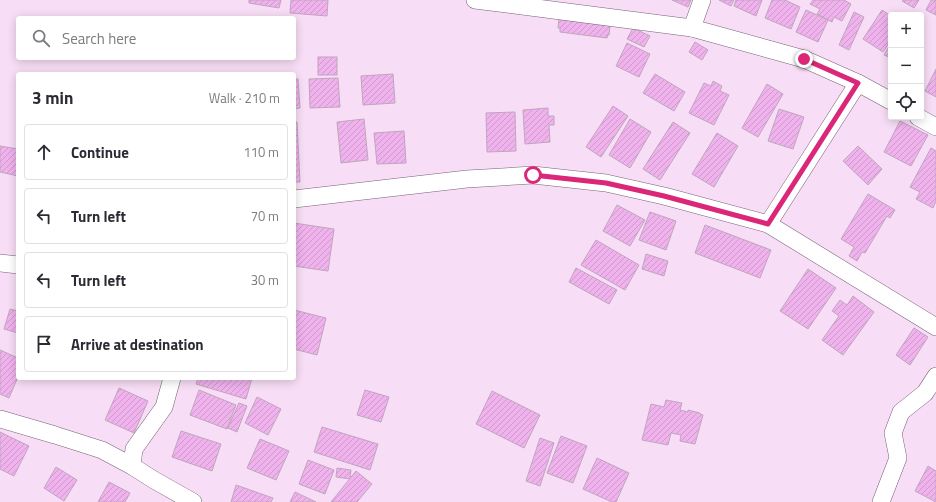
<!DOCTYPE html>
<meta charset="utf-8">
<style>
:root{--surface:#fff;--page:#f2f2f3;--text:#2b2b33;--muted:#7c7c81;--line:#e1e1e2}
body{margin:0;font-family:"Titillium Web",sans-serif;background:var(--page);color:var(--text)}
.controls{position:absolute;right:12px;top:12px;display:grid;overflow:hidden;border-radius:4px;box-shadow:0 2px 10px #0003}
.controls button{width:36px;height:36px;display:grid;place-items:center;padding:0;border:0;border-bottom:1px solid var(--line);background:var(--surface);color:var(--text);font:20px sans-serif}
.stop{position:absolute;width:12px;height:12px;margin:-9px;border:3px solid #db2777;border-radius:50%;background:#fff}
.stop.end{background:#db2777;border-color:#fff;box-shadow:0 1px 4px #0008}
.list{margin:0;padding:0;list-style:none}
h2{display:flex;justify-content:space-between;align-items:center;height:52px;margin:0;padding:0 16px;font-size:17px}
h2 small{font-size:13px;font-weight:400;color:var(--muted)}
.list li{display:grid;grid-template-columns:26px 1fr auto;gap:12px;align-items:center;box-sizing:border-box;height:56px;margin:0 8px 8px;padding:0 8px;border:1px solid var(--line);border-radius:4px}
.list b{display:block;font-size:15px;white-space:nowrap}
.list em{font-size:13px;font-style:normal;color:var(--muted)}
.icon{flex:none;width:22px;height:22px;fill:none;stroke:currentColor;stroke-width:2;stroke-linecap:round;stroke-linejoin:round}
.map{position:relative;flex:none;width:936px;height:502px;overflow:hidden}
.search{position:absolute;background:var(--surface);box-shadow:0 2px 10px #0003;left:16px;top:16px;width:280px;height:44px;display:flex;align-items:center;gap:10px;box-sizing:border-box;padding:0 14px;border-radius:4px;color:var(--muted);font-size:15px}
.panel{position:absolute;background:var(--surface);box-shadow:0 2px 10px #0003;left:16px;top:72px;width:280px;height:308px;border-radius:4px}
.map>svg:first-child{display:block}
</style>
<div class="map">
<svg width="936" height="502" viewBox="0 0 936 502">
<defs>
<pattern id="building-hatch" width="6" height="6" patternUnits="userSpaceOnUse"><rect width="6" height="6" fill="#f0b2ed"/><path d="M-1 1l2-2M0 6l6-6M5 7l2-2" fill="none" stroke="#ce99cb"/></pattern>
</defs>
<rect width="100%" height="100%" fill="#f7ddf5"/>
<!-- building -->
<g fill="url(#building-hatch)" stroke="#bea6bd">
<path d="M249,0H281L279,8L249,3Z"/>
<path d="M291,0H328L327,16L290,13Z"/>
<path d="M672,0H691L688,7Z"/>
<path d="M719,0H734L731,6Z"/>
<path d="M736,0H762L756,16L734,6Z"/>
<path d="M772,0H785L800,7L791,29L765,18Z"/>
<path d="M813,0H844L851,4L842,21L834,17L832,22L817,14L820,9L810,4Z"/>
<path d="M903,0H919L914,8L902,1Z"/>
<path d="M931,0H936V15L926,10Z"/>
<path d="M806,10L828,20L818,42L796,32Z"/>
<path d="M882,10L891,16V40L883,52L863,39Z"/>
<path d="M854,12L864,17L849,50L839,45Z"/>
<path d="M559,19L610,26L609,35H608L607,38L560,32V28H558Z"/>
<path d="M633,28L650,36L644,47L627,39Z"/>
<path d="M695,42L708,50L702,60L689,52Z"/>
<path d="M627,43L650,54L639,77L616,66Z"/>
<path d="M891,43V53L889,57L884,55Z"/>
<rect x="318" y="57" width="19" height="18"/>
<path d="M936,69V97L925,91Z"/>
<path d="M393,74L395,103L363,105L361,76Z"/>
<path d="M655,74L685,92L674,111L643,93Z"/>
<path d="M338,78L340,107L310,108L309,79Z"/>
<path d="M294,79H298L300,108L294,109Z"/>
<path d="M713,81L722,86L720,91L729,95L714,125L689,113L704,83L711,86Z"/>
<path d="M767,84L783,94L758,137L742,128Z"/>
<path d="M613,106L628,116L601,157L586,147Z"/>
<path d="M548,108V116H554V125H549L550,142L525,144L523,110Z"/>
<path d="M779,109L804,117L793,149L768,141Z"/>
<path d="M515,112L516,151L487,152L486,113Z"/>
<path d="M364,119L368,160L341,163L337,122Z"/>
<path d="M630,119L651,132L630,168L609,155Z"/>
<path d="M900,121L928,135L911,166L884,152Z"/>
<path d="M294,122H297L300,182H294Z"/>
<path d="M673,122L690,133L660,180L643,169Z"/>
<path d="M404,131L406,163L377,164L374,133Z"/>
<path d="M717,133L738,146L714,187L692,174Z"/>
<path d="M0,146L18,149V176L0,172Z"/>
<path d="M858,146L882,169L868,185L843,161Z"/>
<path d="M931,148L936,151V201L933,208L916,199L920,192L910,187Z"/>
<path d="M868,194L895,210L890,218L887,216L865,253L862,252L857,261L849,256L854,247L841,239Z"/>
<path d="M617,205L645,220L630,246L603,231Z"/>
<path d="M650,212L676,221L666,250L639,240Z"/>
<path d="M294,223L334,229L328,271L294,266Z"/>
<path d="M705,225L771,250L760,278L695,253Z"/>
<path d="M596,240L639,265L625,290L581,265Z"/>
<path d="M646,254L668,261L664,276L642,269Z"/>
<path d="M576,268L617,290L609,304L569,282Z"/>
<path d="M808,269L836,288L808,329L780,311Z"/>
<path d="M853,296L874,312L843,355L822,340L839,316L832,311L840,300L847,305Z"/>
<path d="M10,309L18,311V333L4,329Z"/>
<path d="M294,310L326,318L317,355L294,349Z"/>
<path d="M914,328L928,337L910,365L896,355Z"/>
<path d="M0,350L18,358V377L9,398L0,394Z"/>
<path d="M198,378H252L246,399L196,384Z"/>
<path d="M119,388L148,401L134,433L105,420Z"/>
<path d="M199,390L236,405L227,429L190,415Z"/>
<path d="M365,390L389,397L381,422L357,415Z"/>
<path d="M492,391L540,415L524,448L476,424Z"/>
<path d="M257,397L281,409L268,435L245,423Z"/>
<path d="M666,400L682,403L680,410L688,412V410L700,413V414L703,415L695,444L680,441L681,435L671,433L668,445L642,440L651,404L664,407Z"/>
<path d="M239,403L247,406L237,432L228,428Z"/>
<path d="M322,427L378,444L370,470L314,452Z"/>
<path d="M181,431L221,444L212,471L172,457Z"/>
<path d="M0,432L29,446L14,476L0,469Z"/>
<path d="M561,436L587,446L573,483L547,473Z"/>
<path d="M540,438L554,443L540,486L526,481Z"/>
<path d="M260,439L289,451L276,480L247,468Z"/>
<path d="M597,458L629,473L616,502H612L583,489Z"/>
<path d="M308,460L334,470L325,494L299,484Z"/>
<path d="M928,466L936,471V502L915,491Z"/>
<path d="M56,467L77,480L64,501L44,488Z"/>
<path d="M337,468L351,470L350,479L336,477Z"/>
<path d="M356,471L372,484L357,502H331Z"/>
<path d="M109,482L130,493L125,502H98Z"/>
<path d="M236,485L273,498L271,502H231Z"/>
<path d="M295,492L316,502H290Z"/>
</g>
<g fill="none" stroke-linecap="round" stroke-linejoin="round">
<!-- street casing -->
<g stroke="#786277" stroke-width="18">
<g id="street">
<path d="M475,0L692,28L804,59L858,83"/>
<path d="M692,28L702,0"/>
<path d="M918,117L936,127"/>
<path d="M294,199L467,179L533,175L606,183L664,196L768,224L936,327"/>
<path d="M768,224L858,83L891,101"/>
<path d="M0,263L18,265"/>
<path d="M0,419L55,435L102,450L132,466L154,480L193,502"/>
<path d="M132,466L134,449L164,407L172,378"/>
<path d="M881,502L898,458L893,433L901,412L925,393L936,376"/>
</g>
</g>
<!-- street -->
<use href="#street" stroke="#fff" stroke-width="17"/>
</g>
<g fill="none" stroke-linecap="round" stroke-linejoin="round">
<!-- route -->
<path stroke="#db2777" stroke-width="5" d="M533,175L606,183L664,196L768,224L858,83L804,59"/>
</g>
</svg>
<div class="controls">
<button>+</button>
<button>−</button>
<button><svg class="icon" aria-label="locate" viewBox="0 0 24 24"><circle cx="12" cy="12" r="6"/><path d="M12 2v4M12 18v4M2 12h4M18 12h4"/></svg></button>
</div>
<div class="stop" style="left:533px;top:175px"></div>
<div class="stop end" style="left:804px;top:59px"></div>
<div class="search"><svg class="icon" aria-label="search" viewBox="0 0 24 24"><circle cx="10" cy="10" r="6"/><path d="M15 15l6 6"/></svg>Search here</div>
<section class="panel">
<h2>3 min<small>Walk · 210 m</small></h2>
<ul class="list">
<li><svg class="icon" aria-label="ahead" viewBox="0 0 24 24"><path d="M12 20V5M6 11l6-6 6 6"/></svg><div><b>Continue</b></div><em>110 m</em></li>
<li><svg class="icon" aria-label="left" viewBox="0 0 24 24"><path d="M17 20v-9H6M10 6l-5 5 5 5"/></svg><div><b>Turn left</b></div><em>70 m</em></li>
<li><svg class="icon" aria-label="left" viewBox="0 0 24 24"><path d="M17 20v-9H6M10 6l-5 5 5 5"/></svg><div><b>Turn left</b></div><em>30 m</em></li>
<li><svg class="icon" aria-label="arrive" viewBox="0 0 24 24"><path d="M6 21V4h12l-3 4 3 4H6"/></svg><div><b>Arrive at destination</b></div></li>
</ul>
</section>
</div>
